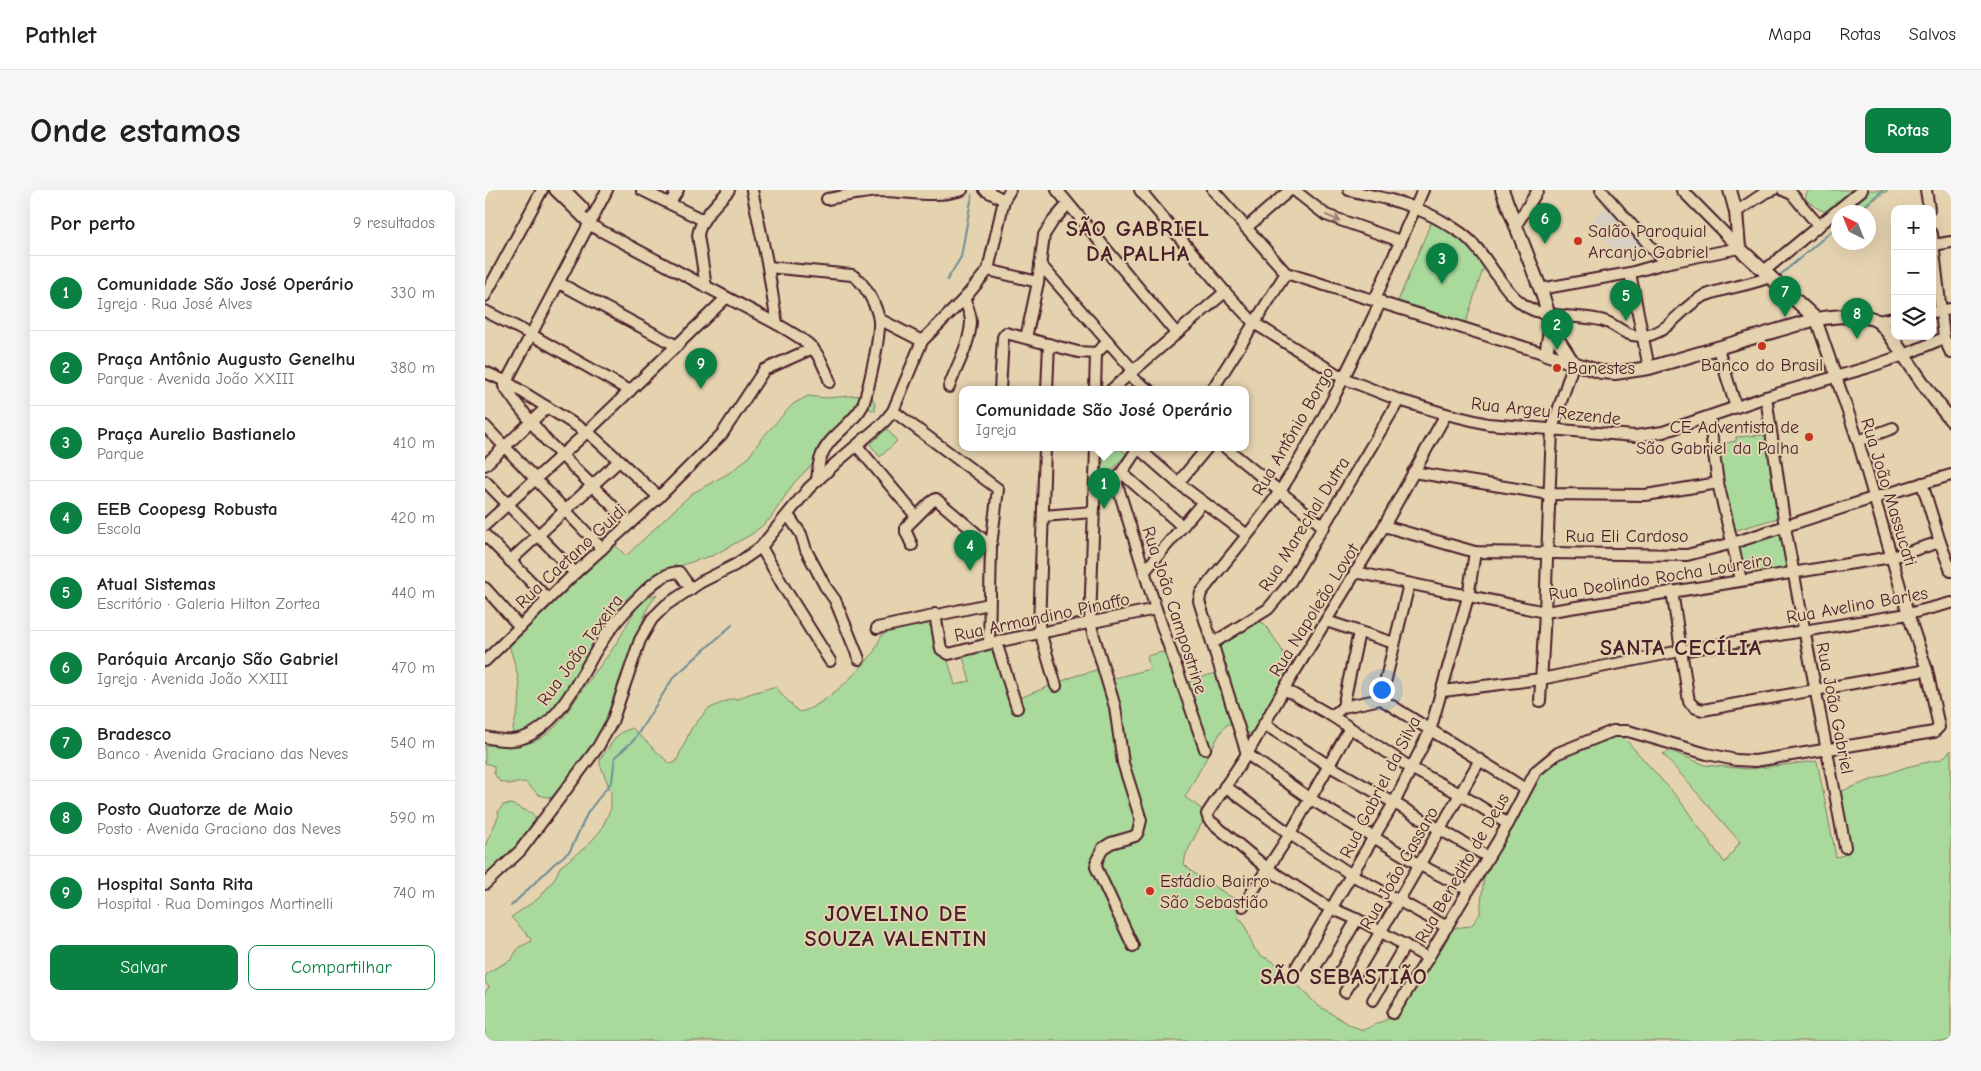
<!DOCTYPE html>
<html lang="pt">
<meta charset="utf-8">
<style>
:root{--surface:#fff;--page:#f6f6f6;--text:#202124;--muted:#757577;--line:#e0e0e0;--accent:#0b8043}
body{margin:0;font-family:"Comic Neue",sans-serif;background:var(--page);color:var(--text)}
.controls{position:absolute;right:15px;top:15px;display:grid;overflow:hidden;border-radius:10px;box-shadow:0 5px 20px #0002}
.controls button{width:45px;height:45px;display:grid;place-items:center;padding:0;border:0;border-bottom:1px solid var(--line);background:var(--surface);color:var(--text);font:25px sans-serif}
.compass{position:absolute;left:1346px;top:15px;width:45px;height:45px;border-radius:50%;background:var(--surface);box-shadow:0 5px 20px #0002;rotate:317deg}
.you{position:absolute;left:896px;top:499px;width:18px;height:18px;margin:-12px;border:4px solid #fff;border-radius:50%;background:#1a73e8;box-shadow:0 0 0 8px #1a73e833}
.badge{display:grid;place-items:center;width:32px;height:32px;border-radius:50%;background:var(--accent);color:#fff;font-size:16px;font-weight:700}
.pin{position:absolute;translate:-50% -41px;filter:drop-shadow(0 1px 2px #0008)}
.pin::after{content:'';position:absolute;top:26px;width:18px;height:15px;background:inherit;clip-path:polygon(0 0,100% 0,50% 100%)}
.popup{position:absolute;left:474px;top:196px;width:290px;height:65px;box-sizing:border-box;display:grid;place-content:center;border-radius:10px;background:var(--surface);filter:drop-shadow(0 1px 4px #0005);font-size:16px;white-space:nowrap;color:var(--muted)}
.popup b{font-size:19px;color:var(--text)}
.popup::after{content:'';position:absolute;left:50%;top:100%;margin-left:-10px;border:10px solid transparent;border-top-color:var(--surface)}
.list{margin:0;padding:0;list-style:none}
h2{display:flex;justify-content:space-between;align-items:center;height:65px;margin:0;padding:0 20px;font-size:21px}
h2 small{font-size:16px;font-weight:400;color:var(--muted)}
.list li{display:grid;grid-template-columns:32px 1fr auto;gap:15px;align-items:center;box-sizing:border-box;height:75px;padding:0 20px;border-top:1px solid var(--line)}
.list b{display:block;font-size:19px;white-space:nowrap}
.list p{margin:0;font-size:16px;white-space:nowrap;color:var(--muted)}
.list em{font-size:16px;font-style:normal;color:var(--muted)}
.actions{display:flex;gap:10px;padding:15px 20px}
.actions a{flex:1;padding:11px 0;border:1px solid var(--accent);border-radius:10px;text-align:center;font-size:18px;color:var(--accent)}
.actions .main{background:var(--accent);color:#fff}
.icon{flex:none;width:28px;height:28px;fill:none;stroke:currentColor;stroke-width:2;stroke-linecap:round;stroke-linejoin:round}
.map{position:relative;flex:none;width:1466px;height:851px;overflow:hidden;border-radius:10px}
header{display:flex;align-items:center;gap:30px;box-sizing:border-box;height:70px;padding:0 25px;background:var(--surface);border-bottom:1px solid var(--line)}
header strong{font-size:24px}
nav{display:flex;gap:28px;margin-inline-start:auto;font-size:18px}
.intro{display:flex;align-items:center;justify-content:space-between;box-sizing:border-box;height:120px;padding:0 30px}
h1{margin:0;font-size:35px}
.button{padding:12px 22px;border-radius:10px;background:var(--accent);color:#fff;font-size:18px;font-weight:700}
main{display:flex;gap:30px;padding:0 30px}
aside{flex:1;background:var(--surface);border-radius:10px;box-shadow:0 5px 20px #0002}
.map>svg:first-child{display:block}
</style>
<header>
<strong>Pathlet</strong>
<nav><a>Mapa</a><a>Rotas</a><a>Salvos</a></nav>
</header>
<div class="intro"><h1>Onde estamos</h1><a class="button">Rotas</a></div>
<main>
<aside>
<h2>Por perto<small>9 resultados</small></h2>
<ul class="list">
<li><span class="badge">1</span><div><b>Comunidade São José Operário</b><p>Igreja · Rua José Alves</p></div><em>330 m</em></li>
<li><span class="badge">2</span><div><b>Praça Antônio Augusto Genelhu</b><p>Parque · Avenida João XXIII</p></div><em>380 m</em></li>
<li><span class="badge">3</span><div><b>Praça Aurelio Bastianelo</b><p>Parque</p></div><em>410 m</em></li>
<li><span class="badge">4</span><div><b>EEB Coopesg Robusta</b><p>Escola</p></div><em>420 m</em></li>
<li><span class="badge">5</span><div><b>Atual Sistemas</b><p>Escritório · Galeria Hilton Zortea</p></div><em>440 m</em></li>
<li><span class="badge">6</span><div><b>Paróquia Arcanjo São Gabriel</b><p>Igreja · Avenida João XXIII</p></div><em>470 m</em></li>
<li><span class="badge">7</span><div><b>Bradesco</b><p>Banco · Avenida Graciano das Neves</p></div><em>540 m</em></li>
<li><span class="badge">8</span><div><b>Posto Quatorze de Maio</b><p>Posto · Avenida Graciano das Neves</p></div><em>590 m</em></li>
<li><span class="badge">9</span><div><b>Hospital Santa Rita</b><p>Hospital · Rua Domingos Martinelli</p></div><em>740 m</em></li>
</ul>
<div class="actions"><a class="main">Salvar</a><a>Compartilhar</a></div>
</aside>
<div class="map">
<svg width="1466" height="851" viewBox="0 0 1466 851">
<rect width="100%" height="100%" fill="#e5d3b0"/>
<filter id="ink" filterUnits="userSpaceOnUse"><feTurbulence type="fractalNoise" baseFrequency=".02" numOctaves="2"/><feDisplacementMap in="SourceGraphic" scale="10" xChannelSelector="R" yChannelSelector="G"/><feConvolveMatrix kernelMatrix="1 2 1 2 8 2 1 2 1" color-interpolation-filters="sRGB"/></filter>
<g filter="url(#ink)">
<!-- built -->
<path fill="#d7cec4" d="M1122,16L1162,61L1148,73L1139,69L1140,66L1131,62L1104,33Z"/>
<!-- green -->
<g fill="#a9da9b" stroke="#7a7c63">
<path d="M1323,0H1403C1377,20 1345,36 1320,8Z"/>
<path d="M947,30C972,43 986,50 999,76L981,132L913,111Z"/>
<path d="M377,205L387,206L390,215V221L382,218L308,294L285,329L267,344L229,365L175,382L143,407L127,428L85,499L58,531L44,540L27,546C28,535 32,525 34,515C37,494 30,475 24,455L130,355L141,366L206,304L244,283L263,268L276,249L308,214L323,206L341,208Z"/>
<path d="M402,239L412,251L395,267L385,254Z"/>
<path d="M1281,245L1296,327L1248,341L1232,255L1251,251V247Z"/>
<path d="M619,258H633L642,264L616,291Z"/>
<path d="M1295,343L1304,380L1259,385L1252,357Z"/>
<path d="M172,404L163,417L135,488L118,538L102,566L66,608L54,605L40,592L24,594L14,591L9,583V576L0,573V555C20,557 38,558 56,548C74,539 90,509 102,493C113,478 125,464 134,449C145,431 150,411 172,404Z"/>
<path d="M436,430L448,438L455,464L462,467L470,495L485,491L477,464L513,453L532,509L590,486L622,477L626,489L665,479L662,466L678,462L697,488L703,492L733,482L730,458L772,432H777C788,445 802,464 804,481L768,546L752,536L743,534L737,540L700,607L722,623L701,664L699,674L707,682L751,710L754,729L758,731L769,758L775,765L789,772L799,781L832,815L867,836L878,840L907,827L960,746L968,738L986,736L995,724L999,686L1013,661L1011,651L1045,584L1058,568L1133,541L1193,608L1240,673L1255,652L1178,564L1186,561L1220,575L1264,579L1332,571L1351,667L1359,665L1354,602L1421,577L1457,569L1466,560V851H0V802L4,797L0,792V787L5,781L26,770L34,757L45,752L46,749L26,727L53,709L69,690L75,677L102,656L116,640L126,618V602L115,574V569L132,546L137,542L147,538L185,574L191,572L206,539L223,519L246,509H252L264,504L291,496L297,505L314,522C336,519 375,481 388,463C393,456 393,448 400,443C408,434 424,433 436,430Z"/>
<path d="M26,614L47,623L51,630L17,673L0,689V656L14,625L13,622L18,615Z"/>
</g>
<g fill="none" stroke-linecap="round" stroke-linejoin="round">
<!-- stream -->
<g stroke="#6d8c96" stroke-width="2">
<path d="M1373,22L1398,0"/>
<path d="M1294,86L1354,35"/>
<path d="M462,90L476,67L487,5"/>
<path d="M26,716L69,674L85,661L103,622L127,591L130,567L149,550L188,488L247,435"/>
</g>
<!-- minor casing -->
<g stroke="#4a1f2b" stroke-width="14">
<g id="minor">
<path d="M70,0L107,36L292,134C324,153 332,155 345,192"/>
<path d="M80,0L98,18"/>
<path d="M122,0L19,196L31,213L61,250L145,333"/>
<path d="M157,0L218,30"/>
<path d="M267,0L283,77L292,134"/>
<path d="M500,0L519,10"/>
<path d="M572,0L691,143"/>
<path d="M655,0L740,102L769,133L858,188L914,210L961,224L1003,234L1150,246L1178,242L1281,207L1381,178L1419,165L1459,148L1447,44"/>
<path d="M728,0L801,83L1061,164"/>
<path d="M809,0L841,25L915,51"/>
<path d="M864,0C886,6 910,9 930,18C945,24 963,34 976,43C1004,63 1017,107 1048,120C1068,128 1093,125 1115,130C1130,132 1138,147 1157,146C1184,145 1196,116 1219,106C1240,97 1264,96 1284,87"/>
<path d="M1116,0L1180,73"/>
<path d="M1197,0L1254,58"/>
<path d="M1298,0L1307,4L1334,36"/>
<path d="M1441,0L1444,19"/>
<path d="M342,9C360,6 381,1 400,1C427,2 450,8 477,0"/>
<path d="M185,13L193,0"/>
<path d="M1251,22L1281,2L1288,0"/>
<path d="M1031,35L1053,0"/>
<path d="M761,38L805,0"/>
<path d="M1449,55L1466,52"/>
<path d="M555,74L648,180"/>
<path d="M283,77L367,85C379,91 393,118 394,131C395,149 384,197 378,215C368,235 343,246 336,267C333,274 333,283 332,291"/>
<path d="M503,80L553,92"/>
<path d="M1279,81L1377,0"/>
<path d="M1145,83L1164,178"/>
<path d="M74,93L192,156"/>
<path d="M221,97L213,45C216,27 233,13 244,0"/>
<path d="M1055,99L1145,83L1180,73L1254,58"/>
<path d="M0,106L57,0"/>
<path d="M890,109L938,0"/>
<path d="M896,111C867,171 839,231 804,287C779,328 745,365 716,403L714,411L762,564L824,608L933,674L984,700"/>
<path d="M0,121L45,144L145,201"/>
<path d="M1447,122L1466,119"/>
<path d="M394,129L437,151"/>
<path d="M1392,131L1410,128"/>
<path d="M541,148L553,92L559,45L568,31L583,14"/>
<path d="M1459,148L1466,163"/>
<path d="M1233,159L1251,217"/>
<path d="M0,182L20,191L105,244L174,307"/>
<path d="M643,185L664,200"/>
<path d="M464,197C471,177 485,154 486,132C486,124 482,116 479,109"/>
<path d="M515,200L518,147L521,143L593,162L611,163L623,152"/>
<path d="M562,200L564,154"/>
<path d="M610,200L611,163"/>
<path d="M626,200L740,102"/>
<path d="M727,200L801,83"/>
<path d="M1281,207L1300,337L1360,657"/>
<path d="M408,221L513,299L506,356L504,453"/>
<path d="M1224,227L1233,293L1256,390"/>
<path d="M0,236L117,359"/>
<path d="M1373,251L1408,238"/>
<path d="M372,256L431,326"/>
<path d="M560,258L554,438L571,496"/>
<path d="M611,258L605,433L630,517L638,573L656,630L653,642L650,646L626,653L618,658L612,670L611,677L648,756"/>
<path d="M653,258L693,293L761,344"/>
<path d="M741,258L839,337"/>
<path d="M0,275L62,217"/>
<path d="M928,282L1064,304L1161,305L1233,293"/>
<path d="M637,283L697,336"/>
<path d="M0,291L90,383"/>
<path d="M631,291L671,419L720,559"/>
<path d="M693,293L722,258"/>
<path d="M1437,293L1455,352L1466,381"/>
<path d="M609,307L631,291L653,258"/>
<path d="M303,325L316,344L321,360L340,396L350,410L374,469"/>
<path d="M558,326L608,322"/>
<path d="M0,335L102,242L241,108"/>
<path d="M899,336L990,362L1202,365L1248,353L1388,308L1466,285"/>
<path d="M0,345L63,409"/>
<path d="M427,355L421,342V337L446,312L451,309L506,356"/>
<path d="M276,357L300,399L345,471"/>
<path d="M25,371L135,270"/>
<path d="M659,382L718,312"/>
<path d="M870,382L1060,422L1407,367L1455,352"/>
<path d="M0,398L35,437"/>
<path d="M1187,401L1204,512L1211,518L1218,520L1442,480"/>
<path d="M450,424L456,459L464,464L511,452L671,419"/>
<path d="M841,431L909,453"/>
<path d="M392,438L504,414"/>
<path d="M511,452L532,518"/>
<path d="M728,453L783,419L804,394L914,210"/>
<path d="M0,471L90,383L174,307L237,244L279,180L328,158"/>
<path d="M799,499L847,526L926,578L975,604L1023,634"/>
<path d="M958,501L1056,489L1195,461L1423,424L1466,413"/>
<path d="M896,509L924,394"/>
<path d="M1055,511L1060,422L1067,239L1089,172"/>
<path d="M858,517L874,442"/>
<path d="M847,526L858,517L896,509C944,540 993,568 1040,599"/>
<path d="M779,534L843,575L1003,667"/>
<path d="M0,547C9,549 18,551 27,550C68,547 94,489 112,459C125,438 141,419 158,403C168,393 179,383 194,382L206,399"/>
<path d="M740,596L805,644L867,685L962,737"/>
<path d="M0,694L35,661L113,557L127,532L155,450L167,429L181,415L216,392L250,375L276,357L324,298L352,272L399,232L408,221L437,151L479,109L503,80L519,10L525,0"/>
<path d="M758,716L805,644L865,538"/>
<path d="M943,768L880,733L839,715L783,679L724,630L722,624L762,564L799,499L899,336L961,224"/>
<path d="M812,776L909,613L945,541L983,407L990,362"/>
<path d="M839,786L872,729"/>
<path d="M860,802C906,725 950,647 995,570"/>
<path d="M888,810L920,755"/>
<path d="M908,823L943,768L1023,634L1051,581L1073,563L1128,541H1143L1222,564L1251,570L1270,571L1449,542L1454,537L1442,480L1423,424L1373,251L1331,129"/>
</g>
</g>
<!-- major casing -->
<g stroke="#4a1f2b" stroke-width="16">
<g id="major">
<path d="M1017,0L1057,103L1070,145L1087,171"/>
<path d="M1245,0L1251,22L1254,58L1331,129"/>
<path d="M1066,134L1061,164L1116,182L1130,183L1164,178L1331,129C1347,127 1379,122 1392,131C1400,136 1411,154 1416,161C1432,185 1447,208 1466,230"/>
</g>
</g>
<!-- minor -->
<use href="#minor" stroke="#e5d3b0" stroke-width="10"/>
<!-- major -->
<use href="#major" stroke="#e5d3b0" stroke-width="12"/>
</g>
<!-- one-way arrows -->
<defs><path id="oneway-shaft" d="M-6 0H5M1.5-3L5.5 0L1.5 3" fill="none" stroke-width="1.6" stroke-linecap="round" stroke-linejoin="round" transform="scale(1.25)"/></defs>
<use stroke="#98796e" href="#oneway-shaft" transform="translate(848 28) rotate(23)"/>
</g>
<!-- markers -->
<g fill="#c8321e" stroke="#e5d3b0" stroke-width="2">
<circle cx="1093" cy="51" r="5"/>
<circle cx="1277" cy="156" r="5"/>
<circle cx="1072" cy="178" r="5"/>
<circle cx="1324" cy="247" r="5"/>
<circle cx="665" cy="701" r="5"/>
</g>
<g text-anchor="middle" stroke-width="4" stroke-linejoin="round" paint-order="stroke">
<!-- poi labels -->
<g font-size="18" fill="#4a1f2b" stroke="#e5d3b0" text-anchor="start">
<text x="1103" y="47">Salão Paroquial<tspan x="1103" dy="21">Arcanjo Gabriel</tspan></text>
<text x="1277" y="181" text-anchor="middle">Banco do Brasil</text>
<text x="1082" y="184">Banestes</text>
<text x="1314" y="243" text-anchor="end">CE Adventista de<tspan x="1314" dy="21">São Gabriel da Palha</tspan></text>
<text x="675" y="697">Estádio Bairro<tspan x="675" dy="21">São Sebastião</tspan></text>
</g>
<!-- street labels -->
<g font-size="18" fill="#4a1f2b" stroke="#e5d3b0">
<text transform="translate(1061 221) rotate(6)" y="6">Rua Argeu Rezende</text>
<text transform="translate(808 241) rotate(-60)" y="6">Rua Antônio Borgo</text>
<text transform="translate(1404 302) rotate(73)" y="6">Rua João Massucati</text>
<text transform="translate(819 334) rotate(-58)" y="6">Rua Marechal Dutra</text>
<text x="1142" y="352">Rua Eli Cardoso</text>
<text transform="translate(86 366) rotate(-43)" y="6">Rua Caetano Guidi</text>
<text transform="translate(1175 387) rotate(-9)" y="6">Rua Deolindo Rocha Loureiro</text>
<text transform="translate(1372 415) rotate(-10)" y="6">Rua Avelino Barles</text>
<text transform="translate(690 420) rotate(72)" y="6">Rua João Campostrine</text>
<text transform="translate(829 420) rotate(-58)" y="6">Rua Napoleão Lovot</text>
<text transform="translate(557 427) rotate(-12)" y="6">Rua Armandino Pinaffo</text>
<text transform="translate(95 460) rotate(-54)" y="6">Rua João Texeira</text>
<text transform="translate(1350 518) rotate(79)" y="6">Rua João Gabriel</text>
<text transform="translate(895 597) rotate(-63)" y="6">Rua Gabriel da Silva</text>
<text transform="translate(914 678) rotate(-60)" y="6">Rua João Cassaro</text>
<text transform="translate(977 678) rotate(-60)" y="6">Rua Benedito de Deus</text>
</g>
<!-- district labels -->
<g font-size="22" font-weight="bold" letter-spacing="1" fill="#4a1f2b" stroke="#e5d3b0">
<text x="653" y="46">SÃO GABRIEL<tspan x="653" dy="25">DA PALHA</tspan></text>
<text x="1196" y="465">SANTA CECÍLIA</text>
<text x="411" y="731">JOVELINO DE<tspan x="411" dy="25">SOUZA VALENTIN</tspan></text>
<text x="859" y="794">SÃO SEBASTIÃO</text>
</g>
</g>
</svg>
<div class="controls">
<button>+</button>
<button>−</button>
<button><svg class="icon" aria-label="layers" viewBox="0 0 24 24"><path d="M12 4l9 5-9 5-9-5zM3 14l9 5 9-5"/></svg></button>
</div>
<svg class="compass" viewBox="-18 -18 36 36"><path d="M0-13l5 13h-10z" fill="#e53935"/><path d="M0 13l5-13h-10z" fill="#757577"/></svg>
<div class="you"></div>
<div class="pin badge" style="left:619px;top:319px">1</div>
<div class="popup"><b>Comunidade São José Operário</b>Igreja</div>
<div class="pin badge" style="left:1072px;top:160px">2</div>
<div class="pin badge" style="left:957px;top:94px">3</div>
<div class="pin badge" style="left:485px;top:381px">4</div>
<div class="pin badge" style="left:1141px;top:131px">5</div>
<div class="pin badge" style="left:1060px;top:54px">6</div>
<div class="pin badge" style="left:1300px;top:127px">7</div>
<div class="pin badge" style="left:1372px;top:149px">8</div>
<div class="pin badge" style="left:216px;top:199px">9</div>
</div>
</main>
